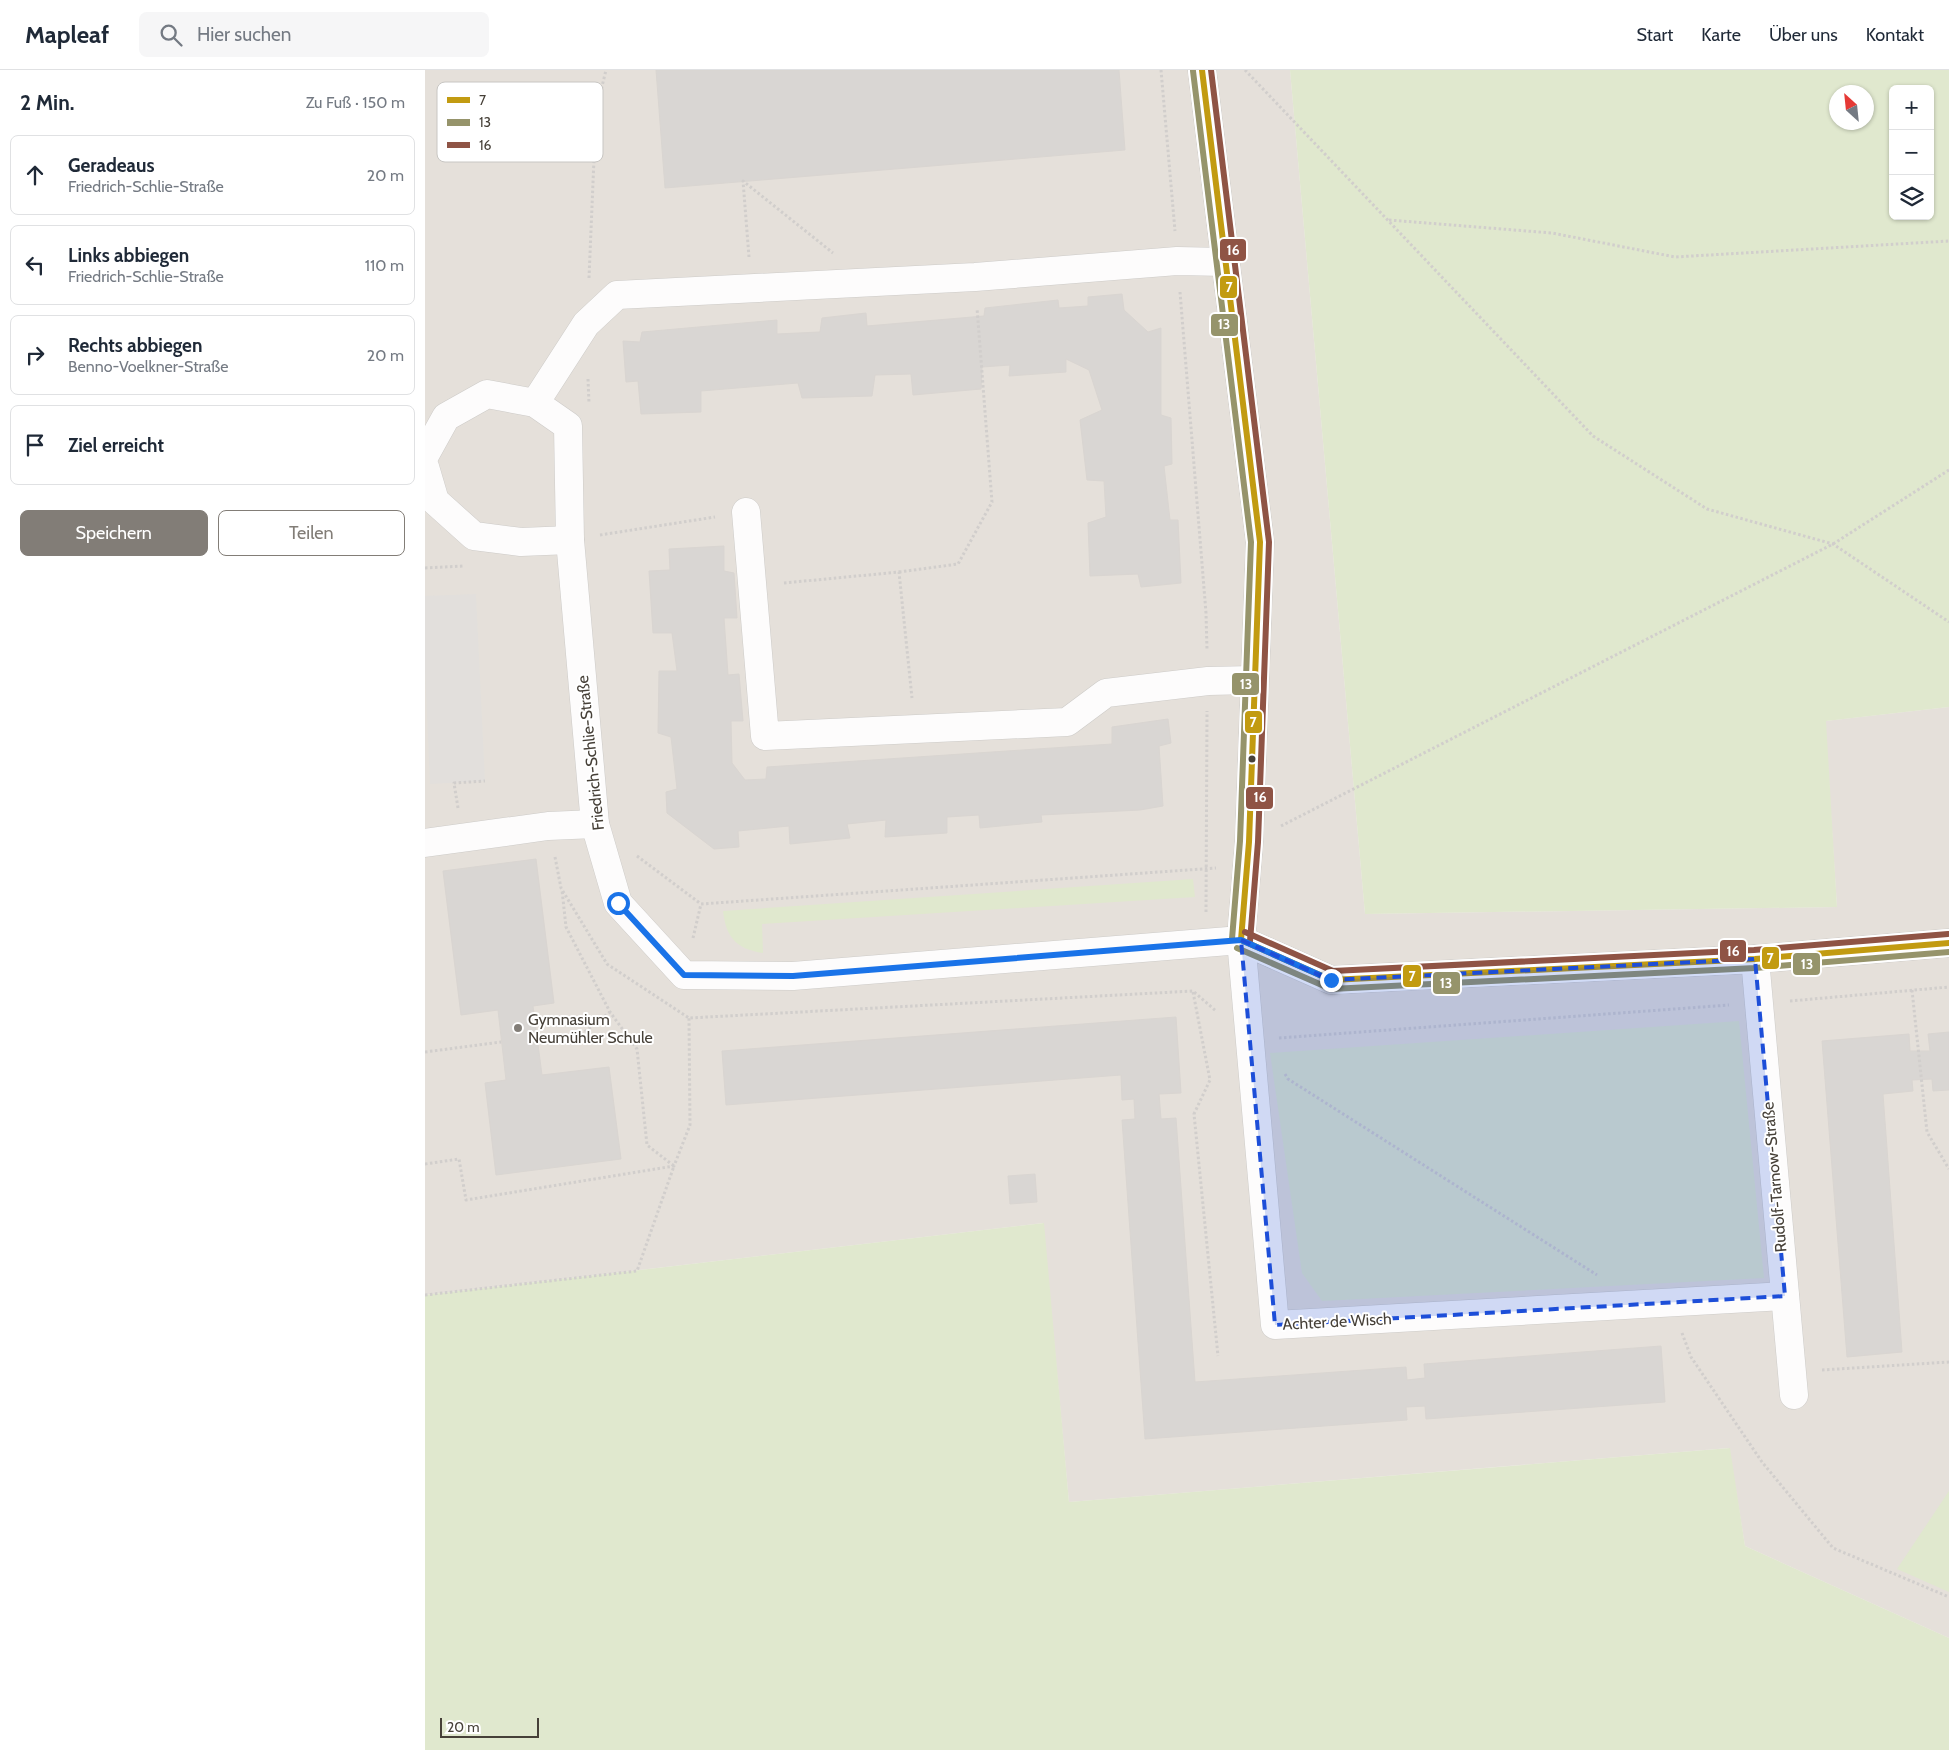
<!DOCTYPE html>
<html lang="de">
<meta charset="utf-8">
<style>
:root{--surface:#fff;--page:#f6f6f7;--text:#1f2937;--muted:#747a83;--line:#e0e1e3;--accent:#827d77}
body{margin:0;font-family:Cabin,sans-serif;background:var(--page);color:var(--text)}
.controls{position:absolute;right:15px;top:15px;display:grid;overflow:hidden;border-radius:8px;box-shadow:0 1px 4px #0004}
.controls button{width:45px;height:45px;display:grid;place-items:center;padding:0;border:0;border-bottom:1px solid var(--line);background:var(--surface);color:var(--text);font:25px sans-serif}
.compass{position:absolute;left:1404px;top:15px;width:45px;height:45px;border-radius:50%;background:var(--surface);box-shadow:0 1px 4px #0004;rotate:333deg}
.scale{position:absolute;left:15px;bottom:12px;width:99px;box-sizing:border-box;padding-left:5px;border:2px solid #464038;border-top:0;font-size:14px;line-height:18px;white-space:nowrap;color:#464038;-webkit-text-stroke:4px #fff;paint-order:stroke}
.stop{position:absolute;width:15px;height:15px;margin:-11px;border:4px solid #1a73e8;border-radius:50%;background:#fff}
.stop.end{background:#1a73e8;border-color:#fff;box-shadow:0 1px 5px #0008}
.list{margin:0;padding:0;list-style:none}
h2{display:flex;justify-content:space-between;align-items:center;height:65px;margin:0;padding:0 20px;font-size:21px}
h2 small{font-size:16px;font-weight:400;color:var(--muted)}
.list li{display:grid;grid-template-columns:32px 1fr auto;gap:15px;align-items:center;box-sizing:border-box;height:80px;margin:0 10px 10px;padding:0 10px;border:1px solid var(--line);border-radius:8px}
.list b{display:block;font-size:19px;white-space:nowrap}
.list p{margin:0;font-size:16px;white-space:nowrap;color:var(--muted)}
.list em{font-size:16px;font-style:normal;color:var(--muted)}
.actions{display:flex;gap:10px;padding:15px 20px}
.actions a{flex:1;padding:11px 0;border:1px solid var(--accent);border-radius:8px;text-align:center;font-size:18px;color:var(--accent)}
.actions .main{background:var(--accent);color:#fff}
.icon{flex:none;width:28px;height:28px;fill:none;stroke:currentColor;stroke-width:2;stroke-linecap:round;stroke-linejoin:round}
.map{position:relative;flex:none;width:1524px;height:1680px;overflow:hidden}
header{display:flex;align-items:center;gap:30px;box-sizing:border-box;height:70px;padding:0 25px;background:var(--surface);border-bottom:1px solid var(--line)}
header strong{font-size:24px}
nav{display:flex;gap:28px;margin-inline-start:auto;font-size:18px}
.search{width:350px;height:45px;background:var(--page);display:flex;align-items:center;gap:12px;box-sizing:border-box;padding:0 18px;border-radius:8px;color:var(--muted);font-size:19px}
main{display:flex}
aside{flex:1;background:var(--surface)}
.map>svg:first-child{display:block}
</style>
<header>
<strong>Mapleaf</strong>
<div class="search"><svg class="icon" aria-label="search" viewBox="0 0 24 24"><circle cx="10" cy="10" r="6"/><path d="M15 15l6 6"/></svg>Hier suchen</div>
<nav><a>Start</a><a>Karte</a><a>Über uns</a><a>Kontakt</a></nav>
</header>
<main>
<aside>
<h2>2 Min.<small>Zu Fuß · 150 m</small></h2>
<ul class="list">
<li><svg class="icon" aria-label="ahead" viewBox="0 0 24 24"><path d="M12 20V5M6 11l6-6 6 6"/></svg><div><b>Geradeaus</b><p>Friedrich-Schlie-Straße</p></div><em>20 m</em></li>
<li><svg class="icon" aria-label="left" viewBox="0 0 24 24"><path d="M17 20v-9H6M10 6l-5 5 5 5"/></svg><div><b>Links abbiegen</b><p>Friedrich-Schlie-Straße</p></div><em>110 m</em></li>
<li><svg class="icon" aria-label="right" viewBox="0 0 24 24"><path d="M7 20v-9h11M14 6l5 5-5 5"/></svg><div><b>Rechts abbiegen</b><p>Benno-Voelkner-Straße</p></div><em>20 m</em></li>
<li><svg class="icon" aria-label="arrive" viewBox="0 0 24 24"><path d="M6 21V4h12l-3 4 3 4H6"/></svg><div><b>Ziel erreicht</b></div></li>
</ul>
<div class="actions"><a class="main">Speichern</a><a>Teilen</a></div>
</aside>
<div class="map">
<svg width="1524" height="1680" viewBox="0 0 1524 1680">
<rect width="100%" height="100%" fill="#f1eeeb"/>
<!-- residential -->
<path fill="#e5e0da" d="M0,0H865L940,844L1412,837L1400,651L1524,637V1568L1320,1476L1304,1378L644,1432L618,1153L0,1225Z"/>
<!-- green -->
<g fill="#e0e8ce" fill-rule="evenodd">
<path d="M865,0H1524V637L1401,651L1412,837L940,844ZM1468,19H1505V146H1468ZM1412,22H1442V52H1412Z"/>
<path d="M768,809L770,827L337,854L338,883C311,879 301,867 298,841Z"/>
<path d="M1314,951L1339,1208L897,1231L877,1203L845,983Z"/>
<path d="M619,1153L644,1432L1305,1378L1320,1476L1524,1568V1680H0V1225Z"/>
<path d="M1524,1421V1522L1472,1499Z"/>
</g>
<!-- parking -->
<path fill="#e2dfdc" d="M51,524L60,711L5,714L0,601V526Z"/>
<!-- building -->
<g fill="#d9d6d3" stroke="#d9d5d1">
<path d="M231,0H694L700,80L240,118Z"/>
<path d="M697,224L699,240L723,262L736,258V345L746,348L747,394L739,396L745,450H753L756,513L716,517L713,504L665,506L663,453L681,447L679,411L662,410L655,350L677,340L664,300L641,289V302L584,306L585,295L557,297L556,319L488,325L486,304L450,305L447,326L377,328L373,313L276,321V342L216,344L213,311L201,312L198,271L215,272L217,262L352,250V264L395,262L397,248L441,243L442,256L559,246L560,238L633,230L634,238L663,236V227Z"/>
<path d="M299,476V501L309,503L312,548H299L303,605L314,604L318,651H306L307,693L320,710L341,709L342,697L687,674V657L743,649L746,673L734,676L738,736L715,740L616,745L617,752L555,758L554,745L522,747V763L460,767L461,750L422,754L425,768L365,774L364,756L313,761L314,777L289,779L242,743L241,722L252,719L246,667L233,663L234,601H252L247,563H228L224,501L245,500L244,479Z"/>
<path d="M111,789L129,933L108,936L117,1005L184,997L196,1089L71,1105L60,1013L81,1010L73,940L36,945L18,801Z"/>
<path d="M751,947L756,1023L734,1024L736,1049L751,1048L770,1312L981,1297L982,1310L1000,1308L999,1294L1236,1276L1240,1332L1001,1349L1000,1336L981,1337L982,1350L720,1369L697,1050L710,1049L709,1029L697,1030L696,1005L301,1035L297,981Z"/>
<path d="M1524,962V1020L1508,1021L1507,1009L1487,1010L1488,1021L1458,1024L1477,1282L1422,1287L1397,971L1484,964L1485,981H1505L1503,964Z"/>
<path d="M610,1104L612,1132L585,1134L583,1106Z"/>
</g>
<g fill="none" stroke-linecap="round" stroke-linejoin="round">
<!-- minor casing -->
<g stroke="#cdcbc8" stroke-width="29">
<g id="minor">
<path d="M777,0L835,472L824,772L816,870L850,1255L1360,1226"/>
<path d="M110,333L161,254L192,225L550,207L752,191L800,192"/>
<path d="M0,385L21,347L62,324L110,333L143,356L145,470L170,754L193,833L259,905L368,906L816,870L906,910L1330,889L1524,873"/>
<path d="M0,397L10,431L49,466L96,472L145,470"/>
<path d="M321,442L340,666L642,652L681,623L783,611L828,610"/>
<path d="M0,773L123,756L170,754"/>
<path d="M1330,889L1369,1325"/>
</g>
</g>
<!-- path -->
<g stroke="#d1cecc" stroke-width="3" stroke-dasharray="2.5 2.5" stroke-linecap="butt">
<path d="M736,0L750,161"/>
<path d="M820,0L1168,366L1282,439L1408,474L1524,552"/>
<path d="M964,150L1127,163L1250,187L1524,171"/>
<path d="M324,187L318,111L408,183"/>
<path d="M164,208L171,41L181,0"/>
<path d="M755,222L781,543L782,580"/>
<path d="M163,309L164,333"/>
<path d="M175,465L290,447"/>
<path d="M0,498L39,496"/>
<path d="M474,502L533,494L567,432L552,238"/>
<path d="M359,513L474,502L487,628"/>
<path d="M33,738L29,713L60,711"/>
<path d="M856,756L1408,474L1524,400"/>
<path d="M212,786L276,834"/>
<path d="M130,787L136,818L182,894L264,948L768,921L791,941"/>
<path d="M781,842L782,641"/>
<path d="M268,868L276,834L791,798"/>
<path d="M1487,920L1502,1062L1524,1099"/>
<path d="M768,922L785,1010L769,1044L793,1286"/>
<path d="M1365,931L1524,917"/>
<path d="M854,968L1304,935"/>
<path d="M148,971L185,942"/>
<path d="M0,982L76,972"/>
<path d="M860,1004L863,1009L1172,1205"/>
<path d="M0,1094L34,1089L41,1130L249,1096L265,1055L264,948"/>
<path d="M0,1225L212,1201L249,1096L222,1075L212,979L185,942L141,857L137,820"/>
<path d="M1257,1263L1266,1287L1337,1392L1408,1478L1524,1527"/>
<path d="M1397,1300L1524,1292"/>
</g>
<!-- minor -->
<use href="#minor" stroke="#fdfcfc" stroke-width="28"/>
<!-- bus-1 casing -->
<g stroke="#fff" stroke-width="10">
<g id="bus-1">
<path d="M777,0L835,472L824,772L816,870"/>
<path d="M816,870L906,910L1330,889L1524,873"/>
</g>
</g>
<!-- bus-2 casing -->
<g stroke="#fff" stroke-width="10">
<g id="bus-2">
<path d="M768,1L826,472L815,771L807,869"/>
<path d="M812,878L906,919L1330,898L1524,882"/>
</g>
</g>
<!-- bus-3 casing -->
<g stroke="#fff" stroke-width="10">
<g id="bus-3">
<path d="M786,0L844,472L833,772L825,871"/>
<path d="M820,862L908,901L1329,880L1523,864"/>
</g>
</g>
<!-- bus-1 -->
<use href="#bus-1" stroke="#c29b11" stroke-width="6"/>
<!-- bus-2 -->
<use href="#bus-2" stroke="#96946b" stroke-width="6"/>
<!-- bus-3 -->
<use href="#bus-3" stroke="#8f5445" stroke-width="6"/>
</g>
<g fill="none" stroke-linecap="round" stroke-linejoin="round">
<!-- route -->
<path stroke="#1a73e8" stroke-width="6" d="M193,833L259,905L368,906L816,870L906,910"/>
</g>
<!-- marked area -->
<path fill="#1d4ed8" fill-opacity="0.2" stroke="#1d4ed8" stroke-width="4" stroke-dasharray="10 6" stroke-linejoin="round" d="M816,870L906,910L1330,889L1360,1226L850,1255Z"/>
<!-- markers -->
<circle fill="#464038" stroke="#fff" stroke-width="2" cx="827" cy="689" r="4.5"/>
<circle fill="#827d77" stroke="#fff" stroke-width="2" cx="93" cy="958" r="5"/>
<g text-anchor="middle" stroke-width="4" stroke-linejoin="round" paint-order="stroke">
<!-- street labels -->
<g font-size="16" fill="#464038" stroke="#fff">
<text transform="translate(165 683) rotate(-96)" y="6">Friedrich-Schlie-Straße</text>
<text transform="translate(1349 1107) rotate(-95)" y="6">Rudolf-Tarnow-Straße</text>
<text transform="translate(912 1251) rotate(-3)" y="6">Achter de Wisch</text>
</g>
<!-- poi labels -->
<g font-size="16" fill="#464038" stroke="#fff" text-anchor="start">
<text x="103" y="955">Gymnasium<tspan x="103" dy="18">Neumühler Schule</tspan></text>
</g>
</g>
<!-- legend -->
<rect x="12" y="12" width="166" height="80" rx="8" fill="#fff" stroke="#c8c6c3" stroke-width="1"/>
<rect x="22" y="27" width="23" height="6" fill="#c29b11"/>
<rect x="22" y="49" width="23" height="7" fill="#96946b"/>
<rect x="22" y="72" width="23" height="6" fill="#8f5445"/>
<g font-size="14" fill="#464038">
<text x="54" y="35">7</text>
<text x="54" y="57">13</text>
<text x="54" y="80">16</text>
</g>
<g stroke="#fff" stroke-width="2">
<rect x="794" y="168" width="28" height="24" rx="5" fill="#8f5445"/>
<rect x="794" y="205" width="19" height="24" rx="5" fill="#c29b11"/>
<rect x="785" y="243" width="29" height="24" rx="5" fill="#96946b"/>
<rect x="806" y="602" width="29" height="24" rx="5" fill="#96946b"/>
<rect x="819" y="640" width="19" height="24" rx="5" fill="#c29b11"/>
<rect x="820" y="716" width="29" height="24" rx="5" fill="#8f5445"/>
<rect x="1294" y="869" width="28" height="24" rx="5" fill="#8f5445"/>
<rect x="1336" y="876" width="19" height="24" rx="5" fill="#c29b11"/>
<rect x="1367" y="882" width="29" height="24" rx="5" fill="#96946b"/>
<rect x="977" y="894" width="20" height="24" rx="5" fill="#c29b11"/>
<rect x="1007" y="901" width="29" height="24" rx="5" fill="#96946b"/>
</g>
<g font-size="14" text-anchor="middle" font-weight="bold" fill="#fff">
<text x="808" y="185">16</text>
<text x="804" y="222">7</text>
<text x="799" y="259">13</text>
<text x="821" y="619">13</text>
<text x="828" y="657">7</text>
<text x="835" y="732">16</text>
<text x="1308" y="886">16</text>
<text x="1345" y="893">7</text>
<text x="1382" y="899">13</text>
<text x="987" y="911">7</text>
<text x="1021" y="918">13</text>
</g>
</svg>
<div class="controls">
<button>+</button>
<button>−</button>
<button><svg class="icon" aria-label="layers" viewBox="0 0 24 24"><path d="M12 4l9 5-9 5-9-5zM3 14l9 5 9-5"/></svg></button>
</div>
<svg class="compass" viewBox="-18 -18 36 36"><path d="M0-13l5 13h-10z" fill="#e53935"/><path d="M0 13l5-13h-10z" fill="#747a83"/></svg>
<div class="scale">20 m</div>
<div class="stop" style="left:193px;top:833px"></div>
<div class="stop end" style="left:906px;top:910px"></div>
</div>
</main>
